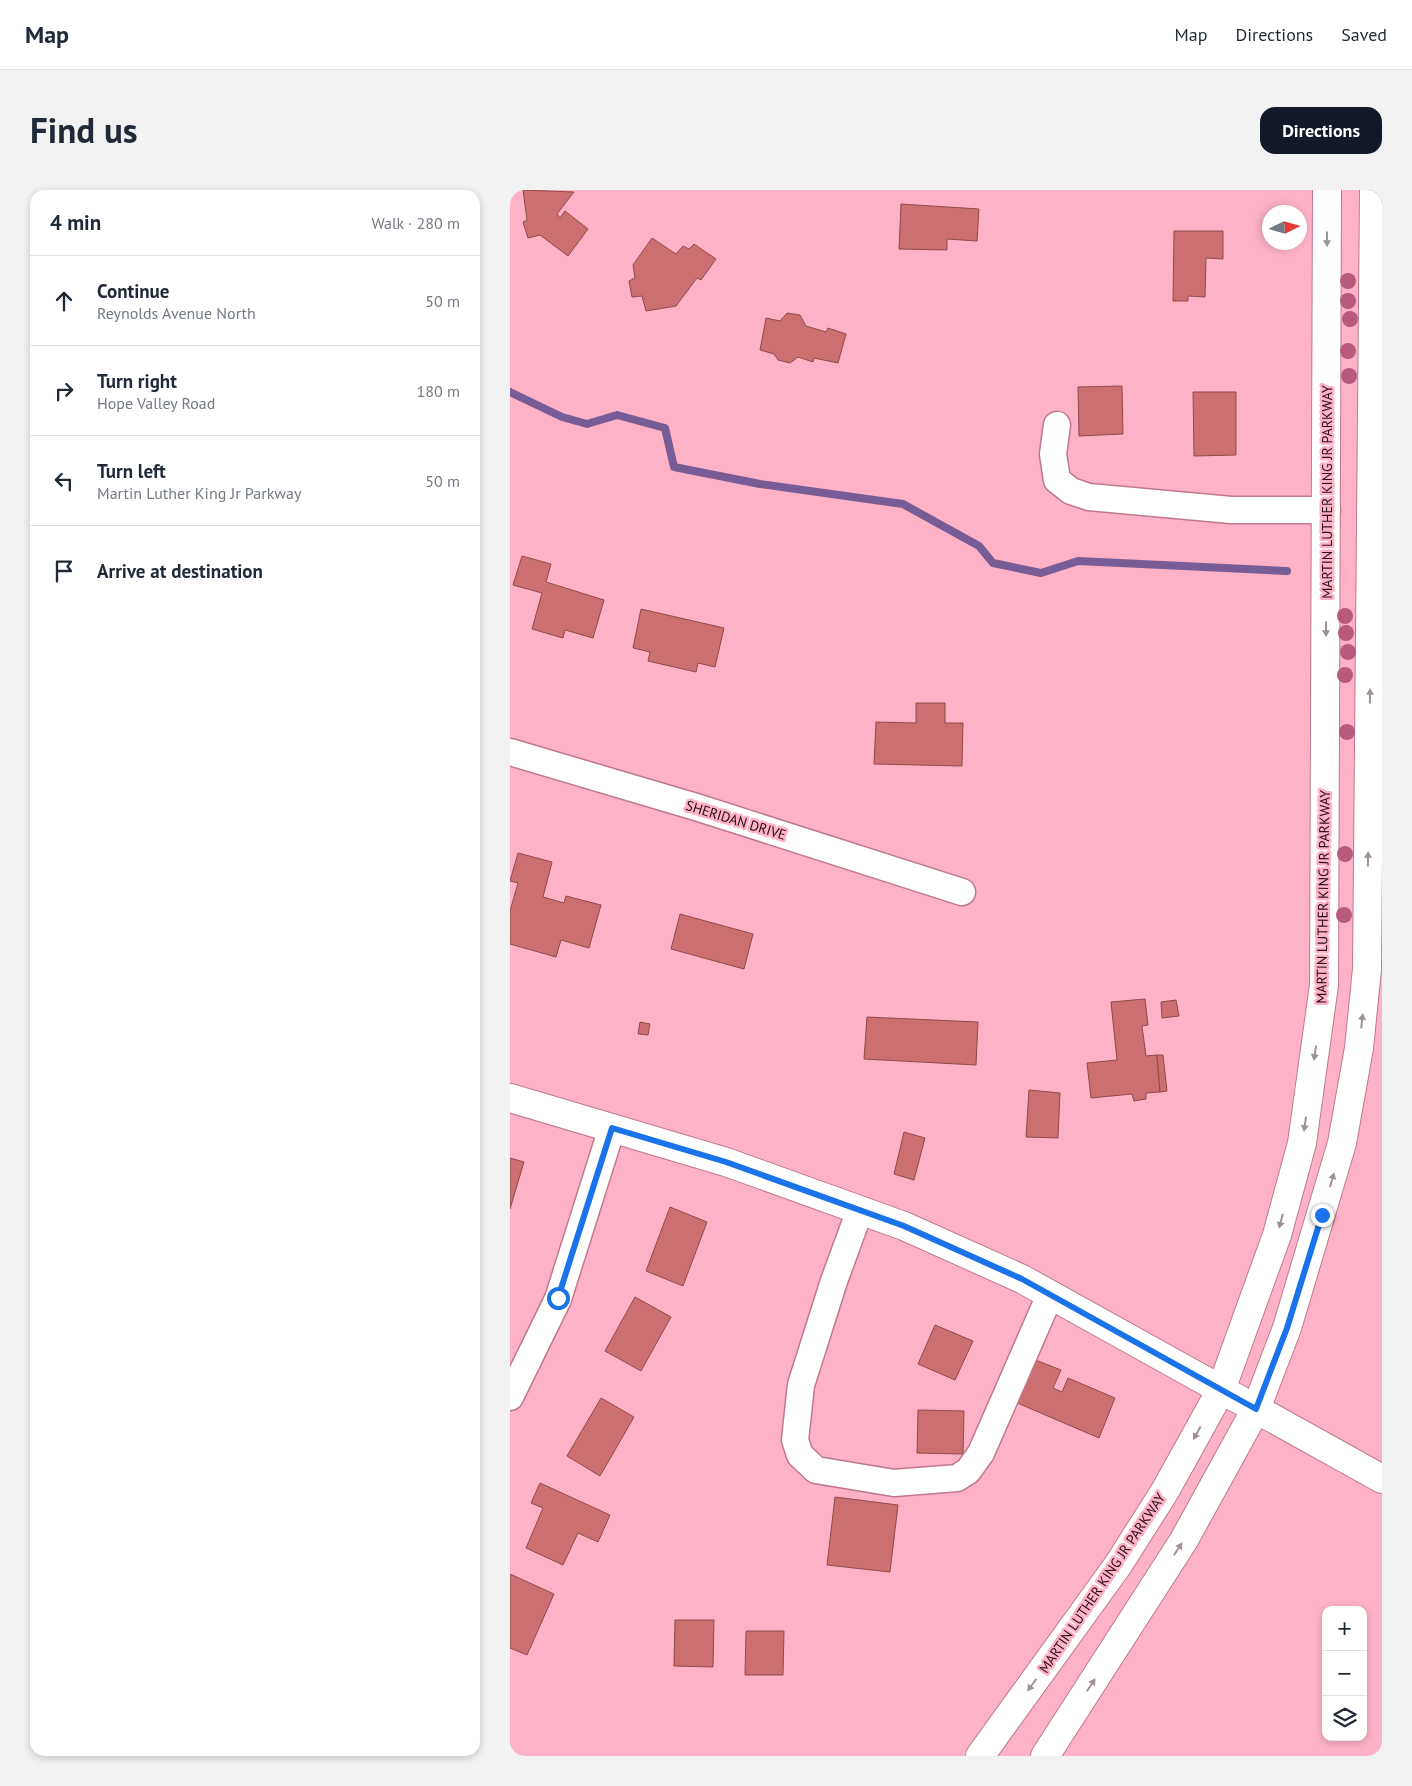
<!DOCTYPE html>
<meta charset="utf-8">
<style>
:root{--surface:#fff;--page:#f2f2f3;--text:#1f2937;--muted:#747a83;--line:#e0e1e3;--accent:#111827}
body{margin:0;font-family:"PT Sans",sans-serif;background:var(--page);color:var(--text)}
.controls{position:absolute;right:15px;bottom:15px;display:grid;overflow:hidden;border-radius:10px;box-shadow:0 2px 8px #0003}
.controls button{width:45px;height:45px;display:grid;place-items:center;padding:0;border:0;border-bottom:1px solid var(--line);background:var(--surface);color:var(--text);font:25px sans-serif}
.compass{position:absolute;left:752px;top:15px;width:45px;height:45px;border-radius:50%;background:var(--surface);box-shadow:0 2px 8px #0003;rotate:85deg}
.stop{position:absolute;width:15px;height:15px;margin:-11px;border:4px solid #1a73e8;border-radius:50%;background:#fff}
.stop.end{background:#1a73e8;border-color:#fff;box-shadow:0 1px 5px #0008}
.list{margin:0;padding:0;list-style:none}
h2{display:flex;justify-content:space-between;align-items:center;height:65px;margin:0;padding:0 20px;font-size:21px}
h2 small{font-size:16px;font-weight:400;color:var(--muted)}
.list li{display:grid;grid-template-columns:32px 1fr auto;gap:15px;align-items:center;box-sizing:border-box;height:90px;padding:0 20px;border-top:1px solid var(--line)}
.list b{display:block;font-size:19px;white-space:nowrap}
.list p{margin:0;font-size:16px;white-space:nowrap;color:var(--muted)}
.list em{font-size:16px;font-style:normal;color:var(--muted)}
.icon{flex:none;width:28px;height:28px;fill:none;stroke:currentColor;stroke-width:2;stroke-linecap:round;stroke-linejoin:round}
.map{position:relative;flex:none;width:872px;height:1566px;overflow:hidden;border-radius:15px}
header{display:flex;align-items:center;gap:30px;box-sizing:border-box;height:70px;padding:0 25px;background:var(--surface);border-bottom:1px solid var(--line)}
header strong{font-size:24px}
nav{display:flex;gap:28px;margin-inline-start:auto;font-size:18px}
.intro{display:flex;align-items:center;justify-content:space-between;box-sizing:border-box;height:120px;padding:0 30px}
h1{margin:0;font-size:35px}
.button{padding:12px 22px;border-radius:15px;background:var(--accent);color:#fff;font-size:18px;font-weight:700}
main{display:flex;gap:30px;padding:0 30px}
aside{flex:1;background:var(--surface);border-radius:15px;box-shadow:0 2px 8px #0003}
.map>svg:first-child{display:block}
</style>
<header>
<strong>Map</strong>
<nav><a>Map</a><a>Directions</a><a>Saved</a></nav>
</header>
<div class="intro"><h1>Find us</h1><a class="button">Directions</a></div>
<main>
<aside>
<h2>4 min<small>Walk · 280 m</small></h2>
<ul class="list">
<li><svg class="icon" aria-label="ahead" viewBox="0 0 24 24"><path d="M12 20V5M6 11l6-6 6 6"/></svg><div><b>Continue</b><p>Reynolds Avenue North</p></div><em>50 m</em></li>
<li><svg class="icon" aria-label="right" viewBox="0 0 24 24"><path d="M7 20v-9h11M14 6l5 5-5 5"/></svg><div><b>Turn right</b><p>Hope Valley Road</p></div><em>180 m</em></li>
<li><svg class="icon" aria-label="left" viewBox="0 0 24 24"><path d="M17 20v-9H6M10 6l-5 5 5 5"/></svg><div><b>Turn left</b><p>Martin Luther King Jr Parkway</p></div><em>50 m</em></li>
<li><svg class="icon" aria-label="arrive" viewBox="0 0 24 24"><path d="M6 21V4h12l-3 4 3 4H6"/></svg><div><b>Arrive at destination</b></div></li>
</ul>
</aside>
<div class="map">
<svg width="872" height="1566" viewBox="0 0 872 1566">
<rect width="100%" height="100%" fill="#feb2c8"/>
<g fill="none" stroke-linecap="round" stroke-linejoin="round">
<!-- stream -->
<path stroke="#785c95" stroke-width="8" d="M0,202L52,227L77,234L107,225L155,238L164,277L250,294L393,314L469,356L483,373L531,383L568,371L777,381"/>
</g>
<!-- building -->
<g fill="#cb6f70" stroke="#8f4a4b">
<path d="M13,0L64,2L47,24L50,28L55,21L78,39L58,66L30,45L18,48L13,32L17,30Z"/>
<path d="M391,14L469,19L467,51L437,49V60L389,59Z"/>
<path d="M664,41H713V69L696,68L695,107L678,106V111H663Z"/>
<path d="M142,48L166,64L173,56L179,59L184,54L206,69L191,90L187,88L166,116L136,121L132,106L122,107L119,91L125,88L123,75Z"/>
<path d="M277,123L290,125L296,136L316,142L318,138L336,144L328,173L304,168L303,172L288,167L280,173L268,170L264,164L250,160L256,128L270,131Z"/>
<path d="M612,196L613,244L569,246L568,197Z"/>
<path d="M683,202H726V265L684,266Z"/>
<path d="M12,366L41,374L36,392L94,410L83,448L55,440L53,448L22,439L32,403L3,395Z"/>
<path d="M131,419L214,438L205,477L188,473L186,482L138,471L140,462L123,458Z"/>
<path d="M406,513H435V533H453L452,576L364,574L366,532L406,533Z"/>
<path d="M8,663L42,672L33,707L54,713L56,706L91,715L79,758L51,750L46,767L0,754V721L8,693L0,691Z"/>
<path d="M170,724L243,744L234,779L161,759Z"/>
<path d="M635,809L638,835L632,836L636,866L647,865L650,902L636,903V909L624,911L622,904L581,908L577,873L607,870L601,812Z"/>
<path d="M666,810L669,826L652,828L651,812Z"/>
<path d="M357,827L468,832L466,875L354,869Z"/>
<path d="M130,832L140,834L138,845L128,844Z"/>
<path d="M647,865H653L657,901L650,902Z"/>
<path d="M519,900L550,903L548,948L516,947Z"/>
<path d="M394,942L415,948L404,990L384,984Z"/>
<path d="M0,968L14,972L0,1019Z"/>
<path d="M160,1017L197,1032L173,1096L136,1081Z"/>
<path d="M125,1107L161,1127L131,1181L95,1161Z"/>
<path d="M425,1135L463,1151L445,1190L408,1174Z"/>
<path d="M523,1169L551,1180L543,1198L552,1202L558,1188L605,1208L589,1248L505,1212Z"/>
<path d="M91,1208L124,1227L90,1286L57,1266Z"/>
<path d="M408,1220L454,1221L453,1264L407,1263Z"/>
<path d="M30,1293L100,1325L88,1352L68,1343L53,1375L16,1358L33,1318L21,1313Z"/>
<path d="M325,1307L388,1315L380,1382L317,1375Z"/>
<path d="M0,1384L44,1404L17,1465L0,1458Z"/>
<path d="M165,1430H204L203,1477L164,1476Z"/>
<path d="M236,1441H274L273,1485H235Z"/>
</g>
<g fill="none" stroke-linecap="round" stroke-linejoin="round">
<!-- minor casing -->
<g stroke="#bf788e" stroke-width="29">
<g id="minor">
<path d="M547,235L543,264L547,290L561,301L579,307L721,320H817"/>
<path d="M0,562L186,617L452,702"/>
<path d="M350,1020L324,1091L291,1195L285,1250L290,1265L306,1280L384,1293L447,1288L458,1281L471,1263L540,1105"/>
<path d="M0,1207L48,1109L102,938"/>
</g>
</g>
<!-- major casing -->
<g stroke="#bf788e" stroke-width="30">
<g id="major">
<path d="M0,908L216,972L394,1036L512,1089L872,1289"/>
<path d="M470,1566L608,1375L655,1301L711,1200L767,1045L792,953L814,795L817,0"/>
<path d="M535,1566L674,1350L746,1219L777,1138L832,953L849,858L857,779L864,0"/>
</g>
</g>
<!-- minor -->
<use href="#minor" stroke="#fff" stroke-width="26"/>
<!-- major -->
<use href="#major" stroke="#fff" stroke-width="28"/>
</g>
<!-- trees -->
<g fill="#b8597e">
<circle cx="838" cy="91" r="8"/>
<circle cx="838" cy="111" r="8"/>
<circle cx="840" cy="129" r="8"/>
<circle cx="838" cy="161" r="8"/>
<circle cx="839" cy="186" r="8"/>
<circle cx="835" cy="426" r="8"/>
<circle cx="836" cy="443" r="8"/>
<circle cx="838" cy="462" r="8"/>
<circle cx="835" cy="485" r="8"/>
<circle cx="837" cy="542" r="8"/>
<circle cx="835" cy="664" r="8"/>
<circle cx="834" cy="725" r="8"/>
</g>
<!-- one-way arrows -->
<defs><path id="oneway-solid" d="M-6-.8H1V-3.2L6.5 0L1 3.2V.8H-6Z" transform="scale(1.25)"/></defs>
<g fill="#9e9296">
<use href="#oneway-solid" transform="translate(817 49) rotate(90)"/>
<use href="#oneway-solid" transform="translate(816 439) rotate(90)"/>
<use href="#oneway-solid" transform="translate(860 506) rotate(-89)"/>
<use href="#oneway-solid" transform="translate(858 669) rotate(-89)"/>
<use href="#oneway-solid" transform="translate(852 831) rotate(-84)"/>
<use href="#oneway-solid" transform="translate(805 863) rotate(98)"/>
<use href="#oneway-solid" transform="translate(795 934) rotate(98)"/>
<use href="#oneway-solid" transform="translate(822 990) rotate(-74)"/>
<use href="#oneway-solid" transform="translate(771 1031) rotate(105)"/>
<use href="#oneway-solid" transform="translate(687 1243) rotate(119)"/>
<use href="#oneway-solid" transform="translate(668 1359) rotate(-57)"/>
<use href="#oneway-solid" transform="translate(522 1495) rotate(126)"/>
<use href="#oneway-solid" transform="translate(581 1495) rotate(-57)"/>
</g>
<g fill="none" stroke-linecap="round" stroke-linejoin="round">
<!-- route -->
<path stroke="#1a73e8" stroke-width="6" d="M48,1108L102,938L216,972L394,1036L512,1089L746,1219L777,1138L812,1025"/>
</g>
<g text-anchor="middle" stroke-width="5" stroke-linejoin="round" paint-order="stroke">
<!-- street labels -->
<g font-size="14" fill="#280d16" stroke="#feb2c8">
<text transform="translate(817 302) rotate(-90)" y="5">MARTIN LUTHER KING JR PARKWAY</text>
<text transform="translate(226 630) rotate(17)" y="5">SHERIDAN DRIVE</text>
<text transform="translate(813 707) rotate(-89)" y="5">MARTIN LUTHER KING JR PARKWAY</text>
<text transform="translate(592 1393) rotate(-56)" y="5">MARTIN LUTHER KING JR PARKWAY</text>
</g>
</g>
</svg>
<div class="controls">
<button>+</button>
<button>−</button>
<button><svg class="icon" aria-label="layers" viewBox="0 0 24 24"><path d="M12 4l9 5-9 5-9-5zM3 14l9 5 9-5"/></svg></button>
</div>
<svg class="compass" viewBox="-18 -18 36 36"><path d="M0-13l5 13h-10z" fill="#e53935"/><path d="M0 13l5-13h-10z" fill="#747a83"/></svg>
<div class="stop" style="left:48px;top:1108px"></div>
<div class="stop end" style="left:812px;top:1025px"></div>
</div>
</main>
